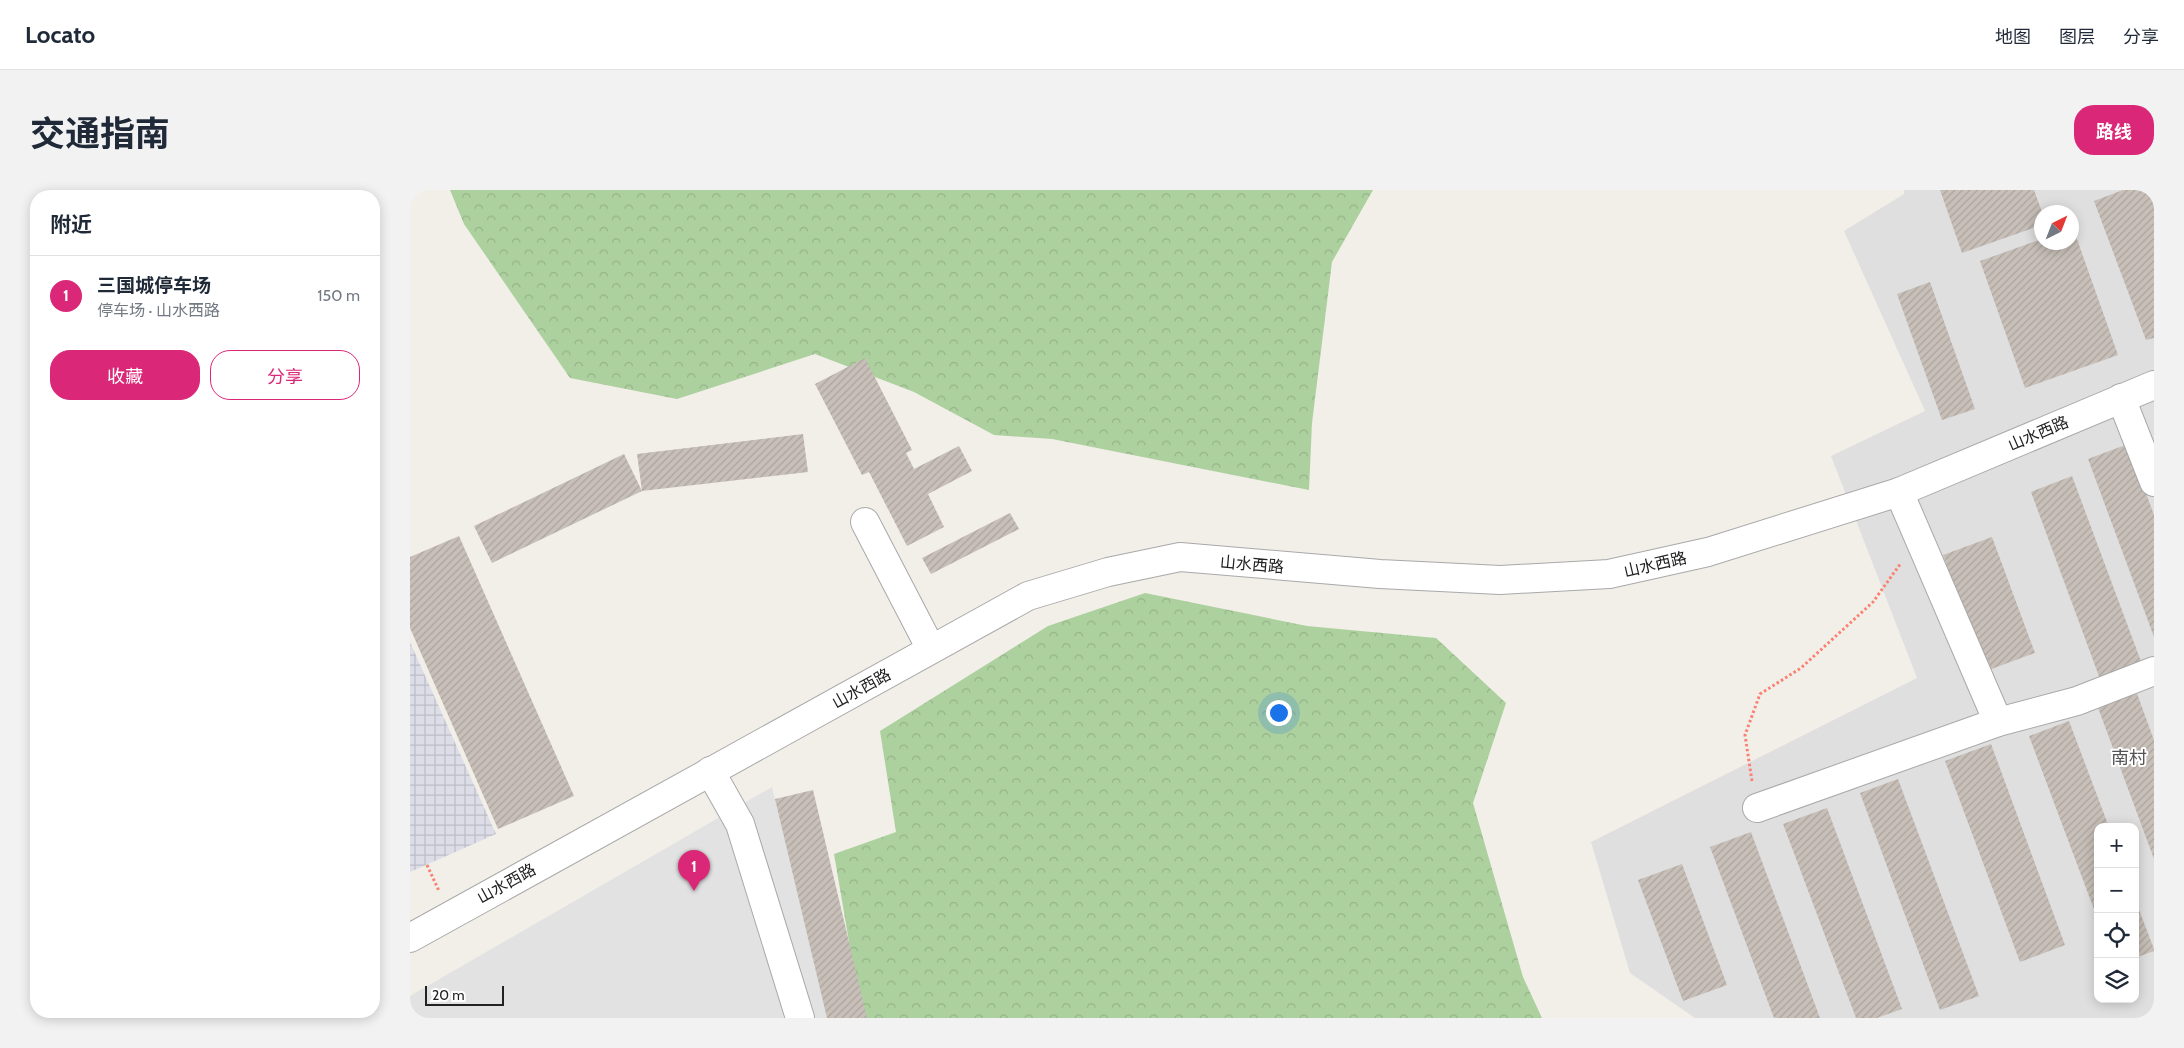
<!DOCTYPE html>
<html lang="zh">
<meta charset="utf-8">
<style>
:root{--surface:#fff;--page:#f2f2f3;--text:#1f2937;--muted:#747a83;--line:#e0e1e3;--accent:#db2777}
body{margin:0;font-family:Cabin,"Noto Sans SC",sans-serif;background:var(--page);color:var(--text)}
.controls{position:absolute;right:15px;bottom:15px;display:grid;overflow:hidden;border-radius:10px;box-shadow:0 2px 12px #0003}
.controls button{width:45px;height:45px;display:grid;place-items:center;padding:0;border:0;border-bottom:1px solid var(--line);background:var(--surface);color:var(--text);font:25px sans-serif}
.compass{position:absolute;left:1624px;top:15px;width:45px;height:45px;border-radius:50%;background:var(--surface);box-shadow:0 2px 12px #0003;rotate:42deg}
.scale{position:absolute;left:15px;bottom:12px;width:79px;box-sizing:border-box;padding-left:5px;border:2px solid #222;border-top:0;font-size:14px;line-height:18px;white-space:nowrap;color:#222;-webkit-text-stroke:4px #fff;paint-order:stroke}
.you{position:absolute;left:868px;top:522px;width:18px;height:18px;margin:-12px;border:4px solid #fff;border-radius:50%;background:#1a73e8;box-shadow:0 0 0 8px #1a73e833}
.badge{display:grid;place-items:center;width:32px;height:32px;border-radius:50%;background:var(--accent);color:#fff;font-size:16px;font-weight:700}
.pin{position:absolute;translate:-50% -41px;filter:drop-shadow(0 1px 2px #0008)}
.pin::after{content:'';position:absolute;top:26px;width:18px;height:15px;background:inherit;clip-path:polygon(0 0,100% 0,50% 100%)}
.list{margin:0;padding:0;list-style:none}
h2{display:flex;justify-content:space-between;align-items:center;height:65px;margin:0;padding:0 20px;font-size:21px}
h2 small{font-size:16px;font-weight:400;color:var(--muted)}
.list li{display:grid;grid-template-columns:32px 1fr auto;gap:15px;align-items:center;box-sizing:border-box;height:80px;padding:0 20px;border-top:1px solid var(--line)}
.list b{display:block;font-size:19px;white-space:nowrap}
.list p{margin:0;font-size:16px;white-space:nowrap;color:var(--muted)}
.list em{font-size:16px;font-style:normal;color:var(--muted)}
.actions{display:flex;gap:10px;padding:15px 20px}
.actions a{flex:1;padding:11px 0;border:1px solid var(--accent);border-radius:20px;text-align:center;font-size:18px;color:var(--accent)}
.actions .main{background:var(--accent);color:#fff}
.icon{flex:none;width:28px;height:28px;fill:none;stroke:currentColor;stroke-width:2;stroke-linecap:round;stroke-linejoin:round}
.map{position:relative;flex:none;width:1744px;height:828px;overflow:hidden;border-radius:20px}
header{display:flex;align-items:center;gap:30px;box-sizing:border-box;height:70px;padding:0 25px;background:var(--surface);border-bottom:1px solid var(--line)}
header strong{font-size:24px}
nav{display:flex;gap:28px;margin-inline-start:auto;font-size:18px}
.intro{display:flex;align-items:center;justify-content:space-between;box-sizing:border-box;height:120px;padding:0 30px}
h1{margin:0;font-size:35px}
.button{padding:12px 22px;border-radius:20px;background:var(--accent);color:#fff;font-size:18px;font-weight:700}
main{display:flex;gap:30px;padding:0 30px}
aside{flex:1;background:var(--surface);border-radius:20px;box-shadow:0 2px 12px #0003}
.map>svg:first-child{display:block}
</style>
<header>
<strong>Locato</strong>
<nav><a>地图</a><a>图层</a><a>分享</a></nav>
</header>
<div class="intro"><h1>交通指南</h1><a class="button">路线</a></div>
<main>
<aside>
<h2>附近<small></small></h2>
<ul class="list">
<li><span class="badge">1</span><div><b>三国城停车场</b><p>停车场 · 山水西路</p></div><em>150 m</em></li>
</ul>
<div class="actions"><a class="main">收藏</a><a>分享</a></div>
</aside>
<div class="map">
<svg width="1744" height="828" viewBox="0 0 1744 828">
<defs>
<pattern id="forest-crowns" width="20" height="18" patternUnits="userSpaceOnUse" patternTransform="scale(1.25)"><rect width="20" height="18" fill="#add19e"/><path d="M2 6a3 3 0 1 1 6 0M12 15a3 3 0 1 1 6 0" fill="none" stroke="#95b388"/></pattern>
<pattern id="plaza-grid" width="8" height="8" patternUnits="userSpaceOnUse" patternTransform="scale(1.25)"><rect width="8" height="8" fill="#dddde8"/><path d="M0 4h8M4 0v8" fill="none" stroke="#bdbdc7"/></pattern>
<pattern id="building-hatch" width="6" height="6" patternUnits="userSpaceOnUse" patternTransform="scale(1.25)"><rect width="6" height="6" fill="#c7bfb8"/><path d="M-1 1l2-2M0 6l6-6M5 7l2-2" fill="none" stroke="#aba49e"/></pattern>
</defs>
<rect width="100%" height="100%" fill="#f2efe9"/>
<!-- residential -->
<path fill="#e0dfdf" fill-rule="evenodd" d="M1494,0H1744V828H1285L1220,783L1181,652L1507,488L1421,266L1515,221L1434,41L1494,4ZM1632,22H1662V52H1632ZM1688,637H1725V809H1688Z"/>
<!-- forest -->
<g fill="url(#forest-crowns)">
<path d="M40,0H963L922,72L902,233L899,300L642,249L584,245L504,202L405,164L267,209L160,188L54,34Z"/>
<path d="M735,403L897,436L1026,448L1096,513L1063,613L1113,787L1132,828H452L424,664L486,642L470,541L638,436Z"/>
</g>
<!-- parking -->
<path fill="#e2e2e2" d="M362,597L418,828H0V806Z"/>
<!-- plaza -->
<path fill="url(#plaza-grid)" d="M0,452L86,644L0,682Z"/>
<!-- building -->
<g fill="url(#building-hatch)">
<path d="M1530,0H1624L1632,22V35L1552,63Z"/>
<path d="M1713,0H1744V148L1736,150L1684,11Z"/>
<path d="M1662,35L1708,165L1615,198L1570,71L1632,49V52H1662Z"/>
<path d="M1520,92L1565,219L1532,230L1487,104Z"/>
<path d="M455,168L502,260L496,263L504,279L549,256L562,281L518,304L534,337L497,356L459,282L452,285L405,194Z"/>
<path d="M393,244L398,282L232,301L227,264Z"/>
<path d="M1718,254L1744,325V447L1678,269Z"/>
<path d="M214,264L232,301L82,373L64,336Z"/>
<path d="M1662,286L1732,474L1690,489L1621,302Z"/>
<path d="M600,323L609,339L521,384L512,368Z"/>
<path d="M49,346L164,606L88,639L0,438V367Z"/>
<path d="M1582,347L1625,463L1576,481L1533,365Z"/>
<path d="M1726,501L1744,550V669L1687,515Z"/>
<path d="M1659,531L1699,637H1688V730L1619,546Z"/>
<path d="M1581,554L1655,755L1610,772L1535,571Z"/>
<path d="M1488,589L1569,806L1530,820L1450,603Z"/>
<path d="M403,600L457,828H417L365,609Z"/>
<path d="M1417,618L1492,819L1467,828H1446L1373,634Z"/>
<path d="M1341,642L1410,828H1364L1300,657Z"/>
<path d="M1272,674L1317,795L1273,811L1228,690Z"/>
<path d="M1725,709L1744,759V761L1725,768Z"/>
</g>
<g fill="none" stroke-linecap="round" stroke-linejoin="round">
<!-- minor casing -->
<g stroke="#a9a9a9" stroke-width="30">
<g id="minor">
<path d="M1711,208L1744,292"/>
<path d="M1489,302L1588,532"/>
<path d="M455,332L521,459"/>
<path d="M300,581L330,634L390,828"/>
<path d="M1347,618L1588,532L1667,511L1744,481"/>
<path d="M0,748L618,406L698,382L770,367L970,384L1090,390L1199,384L1298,362L1489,302L1744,195"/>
</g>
</g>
<!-- path -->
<g stroke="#fa8072" stroke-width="3" stroke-dasharray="2.5 2.5" stroke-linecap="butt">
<path d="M1342,591L1335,545L1350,504L1391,478L1463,412L1491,373"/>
<path d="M17,675L29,701"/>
</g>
<!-- minor -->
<use href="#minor" stroke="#fff" stroke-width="28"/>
</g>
<g text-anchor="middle" stroke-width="4" stroke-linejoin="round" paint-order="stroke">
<!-- street labels -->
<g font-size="16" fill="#222" stroke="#fff">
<text transform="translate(1628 243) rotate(-23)" y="6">山水西路</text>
<text transform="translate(842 374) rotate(5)" y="6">山水西路</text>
<text transform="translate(1245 374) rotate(-13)" y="6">山水西路</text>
<text transform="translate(451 498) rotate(-29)" y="6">山水西路</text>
<text transform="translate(96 693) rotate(-29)" y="6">山水西路</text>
</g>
<!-- neighbourhood labels -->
<g font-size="18" fill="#555" stroke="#fff">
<text x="1719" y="574">南村</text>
</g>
</g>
</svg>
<div class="controls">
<button>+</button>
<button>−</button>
<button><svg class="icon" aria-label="locate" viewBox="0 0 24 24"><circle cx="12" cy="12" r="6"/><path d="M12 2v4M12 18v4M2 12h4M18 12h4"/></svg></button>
<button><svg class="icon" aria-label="layers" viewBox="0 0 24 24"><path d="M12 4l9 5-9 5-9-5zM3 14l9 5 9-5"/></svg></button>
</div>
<svg class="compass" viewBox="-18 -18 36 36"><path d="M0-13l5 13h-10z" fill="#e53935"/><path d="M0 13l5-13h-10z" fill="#747a83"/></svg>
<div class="scale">20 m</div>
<div class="you"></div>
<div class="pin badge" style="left:284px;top:701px">1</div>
</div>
</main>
